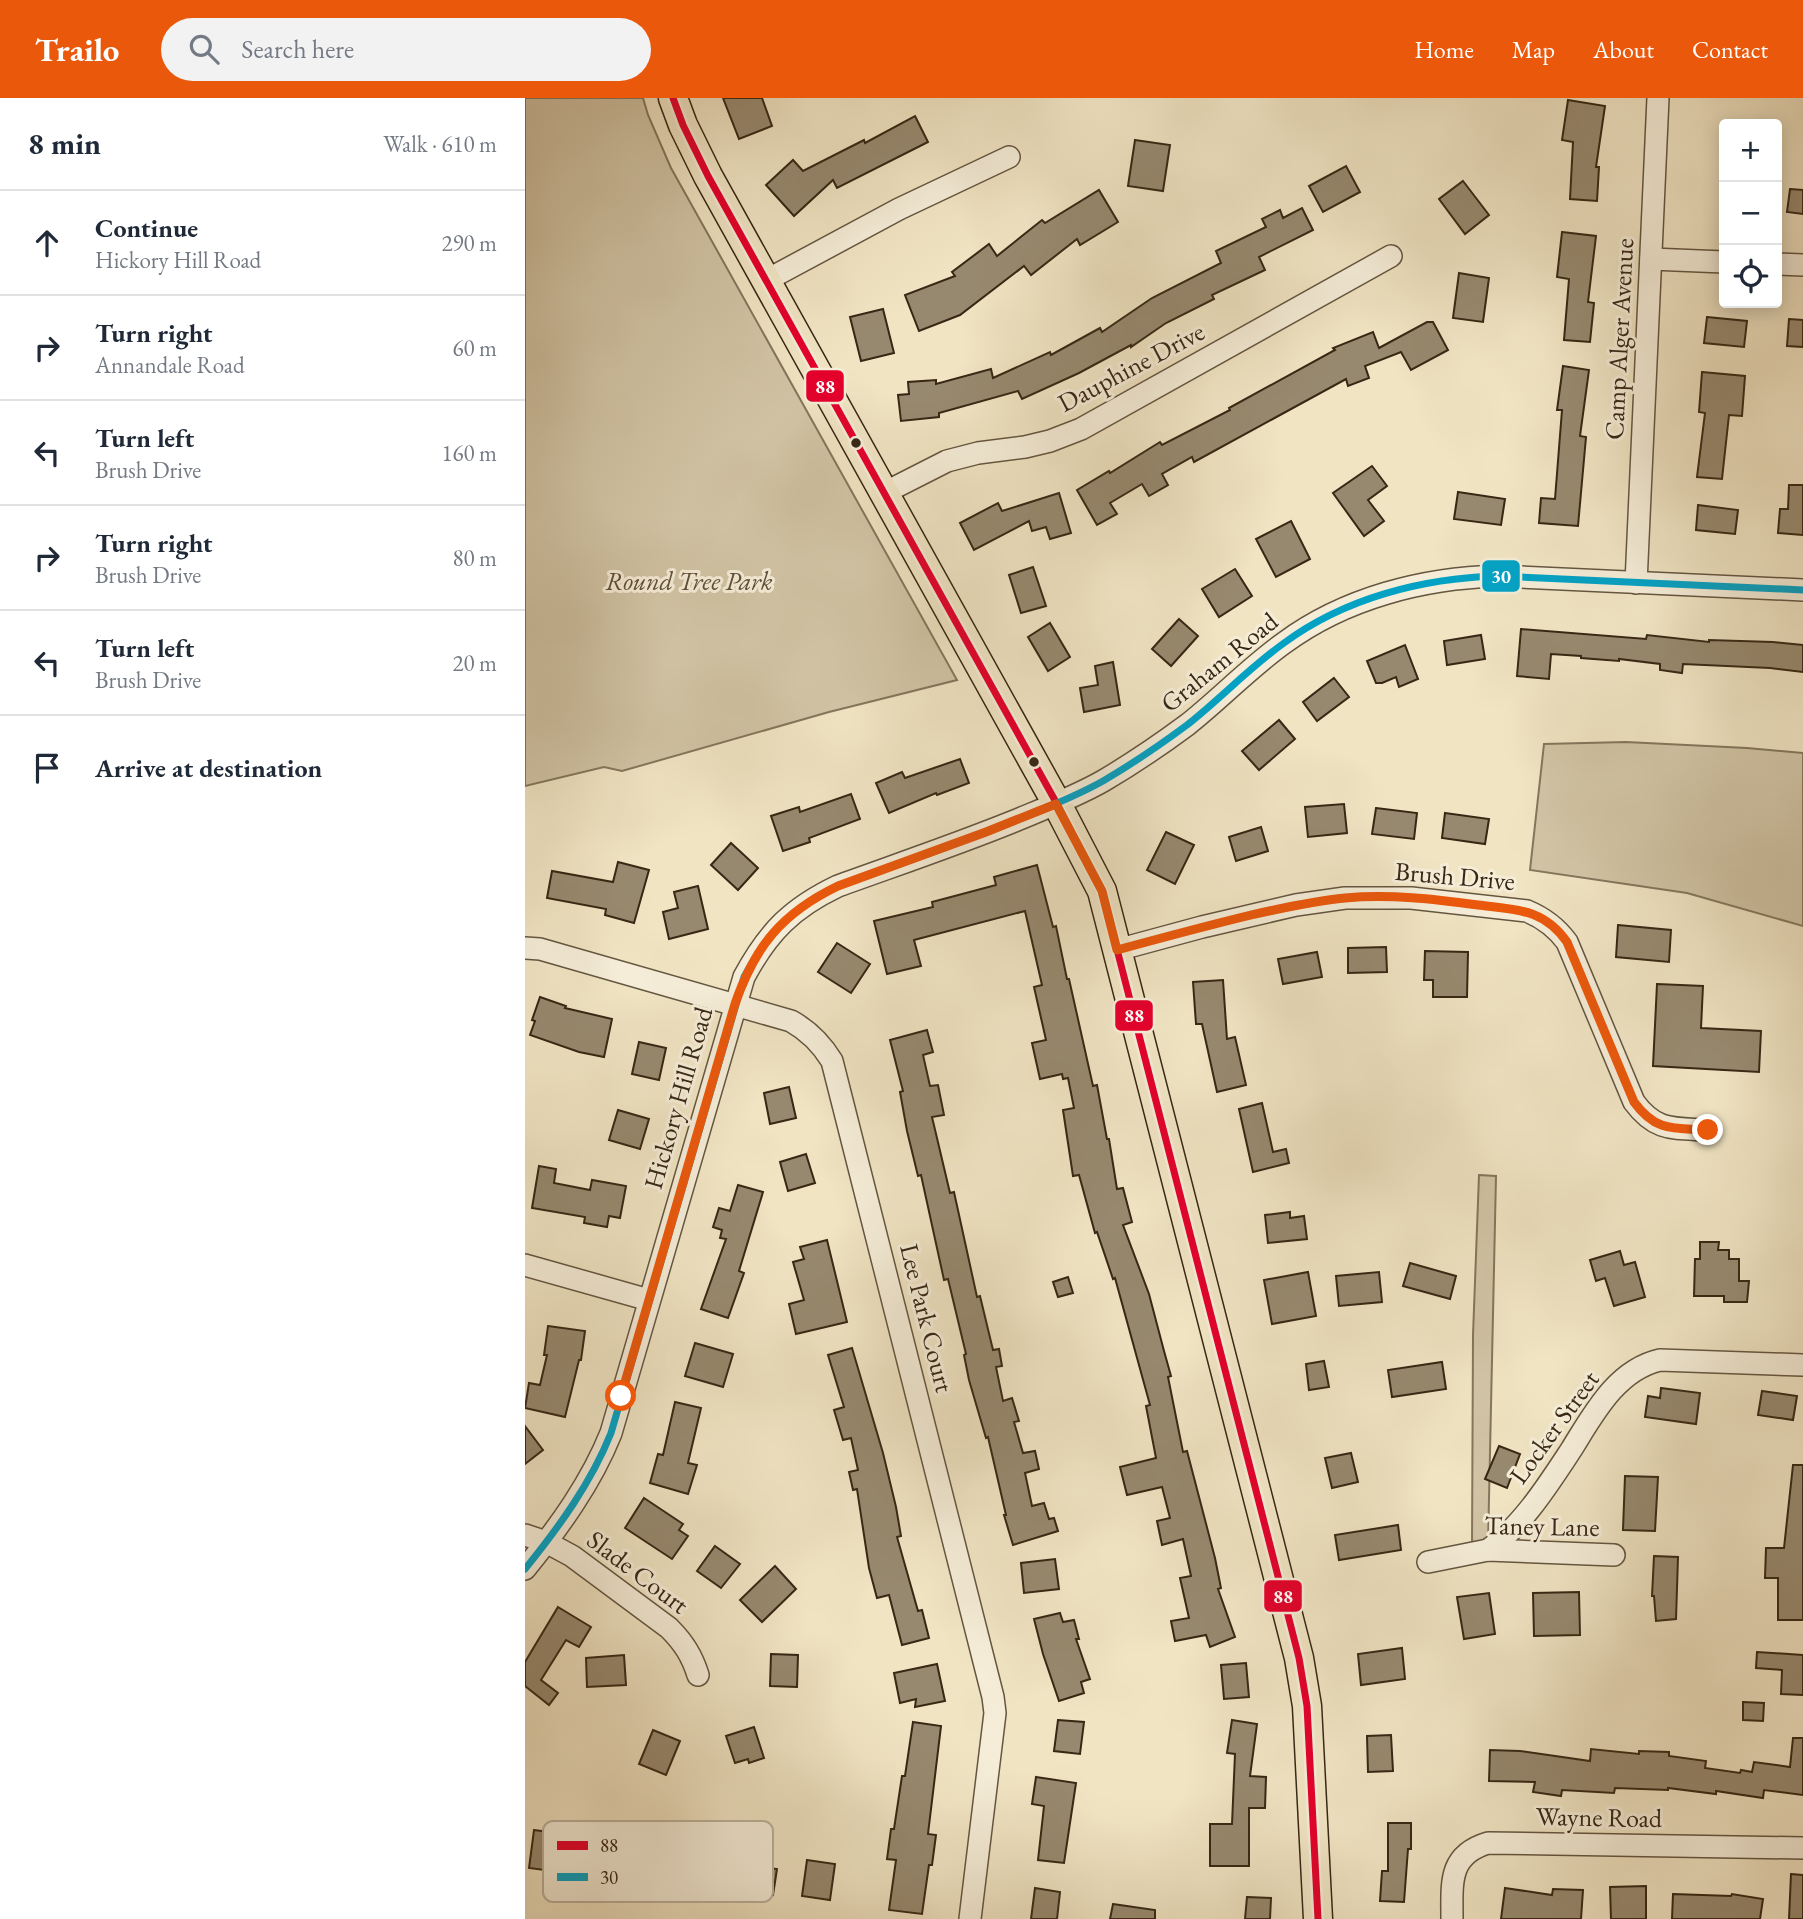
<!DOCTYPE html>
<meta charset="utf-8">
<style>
:root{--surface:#fff;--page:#f2f2f3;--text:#1f2937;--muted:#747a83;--line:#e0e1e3;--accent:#ea580c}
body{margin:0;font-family:"EB Garamond",serif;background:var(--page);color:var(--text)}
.controls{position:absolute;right:21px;top:21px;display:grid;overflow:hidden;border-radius:7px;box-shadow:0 4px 18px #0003}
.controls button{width:63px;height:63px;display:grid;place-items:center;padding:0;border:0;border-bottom:2px solid var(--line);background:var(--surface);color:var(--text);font:35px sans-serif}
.stop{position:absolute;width:21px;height:21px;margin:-16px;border:5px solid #ea580c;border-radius:50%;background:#fff}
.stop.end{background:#ea580c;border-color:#fff;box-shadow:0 2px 7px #0008}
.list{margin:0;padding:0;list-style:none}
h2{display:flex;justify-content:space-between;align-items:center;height:91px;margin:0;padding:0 28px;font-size:30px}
h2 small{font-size:23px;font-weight:400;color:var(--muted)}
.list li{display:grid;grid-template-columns:46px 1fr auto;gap:21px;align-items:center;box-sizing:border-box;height:105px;padding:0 28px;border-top:2px solid var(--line)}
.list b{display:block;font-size:26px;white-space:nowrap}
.list p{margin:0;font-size:23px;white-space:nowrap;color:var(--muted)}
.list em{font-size:23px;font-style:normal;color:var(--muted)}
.icon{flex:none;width:38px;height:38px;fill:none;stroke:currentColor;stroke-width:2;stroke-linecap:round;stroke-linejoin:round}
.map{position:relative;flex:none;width:1278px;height:1821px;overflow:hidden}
header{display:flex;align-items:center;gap:42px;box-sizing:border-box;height:98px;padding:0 35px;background:var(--accent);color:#fff}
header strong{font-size:33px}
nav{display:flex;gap:38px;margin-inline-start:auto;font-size:24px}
.search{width:490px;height:63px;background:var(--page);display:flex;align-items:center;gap:18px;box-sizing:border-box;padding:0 24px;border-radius:38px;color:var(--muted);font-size:26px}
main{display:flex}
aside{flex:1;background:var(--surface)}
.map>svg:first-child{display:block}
</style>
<header>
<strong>Trailo</strong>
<div class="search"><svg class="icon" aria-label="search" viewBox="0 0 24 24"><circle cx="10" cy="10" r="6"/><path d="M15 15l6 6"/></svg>Search here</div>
<nav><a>Home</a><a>Map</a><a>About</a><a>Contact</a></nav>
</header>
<main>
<aside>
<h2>8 min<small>Walk · 610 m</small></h2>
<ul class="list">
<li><svg class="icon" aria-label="ahead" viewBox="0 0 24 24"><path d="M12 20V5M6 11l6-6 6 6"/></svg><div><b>Continue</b><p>Hickory Hill Road</p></div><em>290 m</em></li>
<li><svg class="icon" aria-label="right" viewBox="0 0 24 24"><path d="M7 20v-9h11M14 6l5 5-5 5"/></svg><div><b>Turn right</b><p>Annandale Road</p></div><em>60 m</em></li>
<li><svg class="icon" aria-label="left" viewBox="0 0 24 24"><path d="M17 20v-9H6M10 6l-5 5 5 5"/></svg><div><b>Turn left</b><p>Brush Drive</p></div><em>160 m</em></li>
<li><svg class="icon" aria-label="right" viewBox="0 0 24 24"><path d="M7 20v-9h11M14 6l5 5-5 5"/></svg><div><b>Turn right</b><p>Brush Drive</p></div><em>80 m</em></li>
<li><svg class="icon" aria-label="left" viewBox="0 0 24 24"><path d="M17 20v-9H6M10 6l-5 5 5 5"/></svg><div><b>Turn left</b><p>Brush Drive</p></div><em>20 m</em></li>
<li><svg class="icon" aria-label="arrive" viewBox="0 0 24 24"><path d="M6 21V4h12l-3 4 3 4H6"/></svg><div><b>Arrive at destination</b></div></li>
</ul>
</aside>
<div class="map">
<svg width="1278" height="1821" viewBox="0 0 1278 1821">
<rect width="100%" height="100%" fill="#f0e4c3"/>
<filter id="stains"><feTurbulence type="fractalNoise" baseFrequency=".00286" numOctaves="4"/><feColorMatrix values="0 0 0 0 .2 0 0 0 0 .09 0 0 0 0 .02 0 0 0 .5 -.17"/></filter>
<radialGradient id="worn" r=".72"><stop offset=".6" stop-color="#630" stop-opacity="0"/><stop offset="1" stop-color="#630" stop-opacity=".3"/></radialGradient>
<!-- green -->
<g fill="#d1c4a5" stroke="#84765c" stroke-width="2">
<path d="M0,0H118L123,17L146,70L432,582L304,614L97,673L79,669L0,688Z"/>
<path d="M1101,644L1222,650L1278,655V828L1162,795L1005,772L1019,646Z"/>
<path d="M954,1077L971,1078L963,1447L947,1449L948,1237Z"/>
</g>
<!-- building -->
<g fill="#97896f" stroke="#372714" stroke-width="2">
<path d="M198,0H237L247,28L214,41Z"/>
<path d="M1043,2L1080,8L1071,69H1074L1072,103L1045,101L1048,44L1037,42Z"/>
<path d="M390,18L403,44L312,90L308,82L269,118L241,87L268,62L278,73L339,42L340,45Z"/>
<path d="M610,42L645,47L638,93L603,88Z"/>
<path d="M821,68L835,94L798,114L784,88Z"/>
<path d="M938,83L964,117L940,136L914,101Z"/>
<path d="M1265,91L1278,92V116L1262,114Z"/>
<path d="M574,92L593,124L555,147L552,141L506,177L499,168L435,217L394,233L380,197L430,178L427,174L464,146L472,158L517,122L520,125Z"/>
<path d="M777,110L788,132L734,159L740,172L687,197L689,201L641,225L606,249V247L554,275L497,301L493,293L414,315V319L376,323L373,297L384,296L383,284L411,282V286L466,271L468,280L525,254L526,257L575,230L577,234L627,200L696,165L691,153L741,129L737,121L755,112L758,120Z"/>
<path d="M1037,134L1071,138L1063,204L1069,205L1065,244L1039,242L1044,181L1032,179Z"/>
<path d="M934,175L964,180L958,224L928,220Z"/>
<path d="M358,211L369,255L336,263L325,219Z"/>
<path d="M1182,219L1222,223L1219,249L1179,245Z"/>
<path d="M1264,221L1278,222V249L1262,248Z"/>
<path d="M902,224H908L923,252L886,272L876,254L840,268L844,280L823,288L821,281L669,364L667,359L637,376L643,387L624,398L617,386L585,405L592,416L572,427L552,392L584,373L585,375L635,344L637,347L705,312L704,310L810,252L808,250L848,234L854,250Z"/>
<path d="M1038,268L1064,272L1055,338L1061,339L1053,428L1014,425L1016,400L1030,401L1037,312H1032Z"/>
<path d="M1177,274L1220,278L1217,318L1204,317L1197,381L1172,379L1180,315L1174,314Z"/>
<path d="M847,368L862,388L843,402L859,423L839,438L808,395Z"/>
<path d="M1264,387H1278V437L1253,435L1255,411H1263Z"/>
<path d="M933,394L980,401L976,427L929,421Z"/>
<path d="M534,395L546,435L525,441L521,429L507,433L504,423L449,452L435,425L473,405L477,413Z"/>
<path d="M1173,407L1213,412L1210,436L1171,432Z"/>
<path d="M766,423L785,461L751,479L731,441Z"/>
<path d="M508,469L521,508L496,515L484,477Z"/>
<path d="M710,471L727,498L694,519L677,491Z"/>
<path d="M654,521L673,538L646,568L627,551Z"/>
<path d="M525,525L545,559L523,573L503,539Z"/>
<path d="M996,531L1121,541L1122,537L1184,544V542L1248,544L1278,547V574L1245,570L1158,566L1157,575L1135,572V566L1094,561V563L1056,560V558L1026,556L1024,581L992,578Z"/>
<path d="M956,537L960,561L922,567L919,543Z"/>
<path d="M880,547L893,581L874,589L871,579L857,585H851L842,563Z"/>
<path d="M588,564L595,607L559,614L555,590L573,587L570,568Z"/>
<path d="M809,580L824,599L792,623L778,604Z"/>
<path d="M754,622L770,641L734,672L717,653Z"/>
<path d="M435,661L444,685L412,697L411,695L364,715L351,685L377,674L380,680Z"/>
<path d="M326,696L335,721L284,740L285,744L258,753L246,718L274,709L275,714Z"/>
<path d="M819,706L822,735L783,739L780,709Z"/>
<path d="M851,710L892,715L889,741L847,736Z"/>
<path d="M920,715L964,721L960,746L917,740Z"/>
<path d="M736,729L743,753L711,763L704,739Z"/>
<path d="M641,734L669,747L650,786L622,772Z"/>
<path d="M206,745L233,770L213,792L186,767Z"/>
<path d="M93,764L124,772L109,825L80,817L81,811L22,800L27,773L88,784Z"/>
<path d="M512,767L528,829L531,828L542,881H544L568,988L572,987L582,1041H584L592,1091L598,1090L607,1124L598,1127L624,1196L639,1253L646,1278L643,1279L658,1354L662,1353L690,1460L696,1490L693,1491L710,1539L685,1549L681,1537L650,1543L646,1523L664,1520L655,1480L666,1478L658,1441L637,1447L632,1423L645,1420L637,1389L602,1397L595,1369L631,1360L621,1308L625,1307L590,1180L588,1181L572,1134L570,1135L554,1077L548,1078L538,1012L549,1010L543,980L538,981L537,976L515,981L507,945L521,942L509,889L517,887L500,813L389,842L396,868L362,876L349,823L408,809L407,804L471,787L469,779Z"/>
<path d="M173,788L183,831L144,841L138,814L153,810L149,794Z"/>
<path d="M1093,827L1146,832L1144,864L1091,859Z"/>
<path d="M312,845L345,866L326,895L293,874Z"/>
<path d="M861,849L862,874L823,875V850Z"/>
<path d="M900,853L943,854L942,899H908V882H899Z"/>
<path d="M792,854L797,879L758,886L753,861Z"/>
<path d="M698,882L702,941L710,939L721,987L692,994L677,926H671L668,884Z"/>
<path d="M1132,886L1178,888L1176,930L1236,933L1234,974L1128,968Z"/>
<path d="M15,899L41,908L40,910L87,921L79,959L54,954L5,937L10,923L7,922Z"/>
<path d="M402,932L408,954L398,957L405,988L413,987L419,1017L407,1019L425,1095L429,1094L452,1199L455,1198L468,1252L474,1251L477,1268L471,1269L478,1303L487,1300L494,1323L489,1324L498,1355L510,1353L514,1371L500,1375L507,1408L519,1405L524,1421L529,1420L533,1433L488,1447L479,1417H481L463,1339L461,1340L444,1282L439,1257L441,1256L423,1181L419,1182L396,1077L393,1078L382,1033L375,994L378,993L365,942Z"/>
<path d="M114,944L141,950L134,982L107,976Z"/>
<path d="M264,989L271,1020L245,1026L239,995Z"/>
<path d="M737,1005L748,1054L761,1051L764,1065L728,1074L714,1011Z"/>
<path d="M93,1012L124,1021L115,1051L84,1042Z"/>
<path d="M281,1056L290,1085L263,1093L255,1064Z"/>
<path d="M14,1068L31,1071L29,1085L65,1092L67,1082L101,1088L95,1120L84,1118L82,1129L59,1125L60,1119L7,1110Z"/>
<path d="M213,1087L238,1094L214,1173L219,1175L203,1220L176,1211L201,1141L195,1140L197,1132L188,1129L194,1110L205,1113Z"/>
<path d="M765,1114V1120L779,1118L782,1141L743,1145L740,1117Z"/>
<path d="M302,1142L322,1224L271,1236L264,1206L279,1202L268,1164L279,1161L275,1149Z"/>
<path d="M1175,1144H1194L1193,1152H1204V1161H1214V1183H1224L1222,1204H1199V1198H1169L1170,1161H1175Z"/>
<path d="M1095,1153L1099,1167L1110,1164L1120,1199L1089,1208L1080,1180L1071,1183L1065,1162Z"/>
<path d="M885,1165L931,1178L925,1201L878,1188Z"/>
<path d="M783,1174L791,1218L747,1226L739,1182Z"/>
<path d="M854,1174L857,1204L814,1208L811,1178Z"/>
<path d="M543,1179L548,1195L533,1199L528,1184Z"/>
<path d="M23,1228L60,1233L56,1262H54L40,1319L0,1310L4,1285L15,1287L22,1257H19Z"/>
<path d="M170,1245L208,1256L198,1289L160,1278Z"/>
<path d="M327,1250L358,1355L371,1409L376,1438L372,1439L393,1513L397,1512L404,1540L377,1547L364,1497L352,1500L344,1470L332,1391L328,1392L324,1374L333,1372L326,1340L318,1342L309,1312L319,1309L303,1257Z"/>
<path d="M799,1263L804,1289L784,1292L781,1266Z"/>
<path d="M917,1264L921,1291L867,1299L863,1272Z"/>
<path d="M1136,1290L1175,1295L1171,1326L1120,1319L1123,1298L1135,1300Z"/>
<path d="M1237,1293L1272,1298L1268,1322L1233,1317Z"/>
<path d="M150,1304L176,1310L163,1365L172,1367L163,1396L125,1385L133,1356L138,1357Z"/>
<path d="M0,1328L18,1352L0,1366Z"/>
<path d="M974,1348L995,1356L982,1390L960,1381Z"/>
<path d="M826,1355L833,1384L807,1390L800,1360Z"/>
<path d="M1268,1367H1278V1522H1253V1480H1240L1241,1450H1259Z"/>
<path d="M1100,1378L1133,1379L1130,1433L1098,1432Z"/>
<path d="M119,1400L158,1426L154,1432L163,1438L147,1461L100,1430Z"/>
<path d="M873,1427L876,1452L814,1462L810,1437Z"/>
<path d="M190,1448L215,1466L196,1490L172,1473Z"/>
<path d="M1129,1458L1153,1459L1151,1521L1131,1523L1129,1498H1127Z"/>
<path d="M530,1461L534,1491L499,1495L496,1465Z"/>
<path d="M250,1468L271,1491L237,1524L215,1502Z"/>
<path d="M1054,1494L1055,1537L1009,1538L1008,1495Z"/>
<path d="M964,1495L970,1536L939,1541L932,1499Z"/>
<path d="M33,1509L66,1529L54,1549L41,1542L16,1582L33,1595L24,1607L0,1588V1564Z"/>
<path d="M535,1515L538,1524L549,1522L554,1541H551L565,1581L556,1584L559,1595L534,1603L518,1556L509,1521Z"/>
<path d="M877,1550L880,1581L836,1587L833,1556Z"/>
<path d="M1232,1554L1278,1557V1597L1256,1596L1257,1572L1231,1570Z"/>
<path d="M246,1556L273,1557L272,1589L245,1588Z"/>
<path d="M99,1557L101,1587L62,1589L61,1560Z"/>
<path d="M721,1565L724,1599L699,1601L696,1567Z"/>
<path d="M412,1566L420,1603L390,1609L391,1601L375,1605L369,1575Z"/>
<path d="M1218,1604L1239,1605L1238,1623L1218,1622Z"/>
<path d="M533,1622L559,1624L555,1656L529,1653Z"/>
<path d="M707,1622L732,1626L725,1678L741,1679L740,1710H724V1768H685V1726H707L710,1656L702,1655Z"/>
<path d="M388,1624L416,1628L403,1736L411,1737L407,1767H404L397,1816L364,1812L371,1762L362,1761L366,1731H369L377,1678H380Z"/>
<path d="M229,1629L239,1660L224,1665L223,1661L210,1665L201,1638Z"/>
<path d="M128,1632L155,1643L141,1677L114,1666Z"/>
<path d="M866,1637L868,1673L843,1674L842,1638Z"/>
<path d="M1268,1640H1278V1697L1239,1692L1238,1700L1191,1693V1696L1143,1690V1692L1090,1690L1089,1695L1037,1692L1036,1698L1008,1694L1010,1684L964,1683L965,1652L995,1653L1065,1663L1066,1651L1114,1656V1653L1144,1654V1658L1181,1663L1180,1670L1215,1675L1216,1672L1227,1674L1229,1664L1265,1669Z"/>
<path d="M511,1679L551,1685L539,1765L513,1762L519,1708L507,1706Z"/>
<path d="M863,1725H886V1751H883L879,1804L855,1803L857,1773H863Z"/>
<path d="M9,1732L39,1736V1740L115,1751L116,1747L131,1749L130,1759L167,1764L169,1752L199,1756L198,1764L252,1771L248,1797L195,1789L194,1793L141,1786L140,1788L4,1770Z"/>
<path d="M282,1762L310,1766L305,1802L277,1798Z"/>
<path d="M1266,1776L1278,1777V1821H1264Z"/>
<path d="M1121,1788V1821H1086L1085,1789Z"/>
<path d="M510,1790L535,1794L532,1821H506Z"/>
<path d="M980,1790L1027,1797L1028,1791L1058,1792L1056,1821H976Z"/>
<path d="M1148,1796L1206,1798L1207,1796L1238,1801L1235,1821H1147Z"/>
<path d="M722,1799L746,1800L745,1821H720Z"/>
<path d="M588,1806L630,1812V1821H585Z"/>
</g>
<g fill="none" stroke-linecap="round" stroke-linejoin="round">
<!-- minor casing -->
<g stroke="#655640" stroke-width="24">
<g id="minor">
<path d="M1126,161L1199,164"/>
<path d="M1252,166L1278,167"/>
<path d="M240,183L374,111L484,59"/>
<path d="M359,395L422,363L453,355L500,349L525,343L556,331L866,158"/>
<path d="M1111,485L1133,0"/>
<path d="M0,850L15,851L266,923C284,933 296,945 307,963L468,1599L470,1615L445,1821"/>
<path d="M592,852L677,829L771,807L820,800H886L1002,813C1019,820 1031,829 1042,844L1109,1004C1131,1034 1149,1030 1183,1032"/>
<path d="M0,1167L124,1202"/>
<path d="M0,1437L21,1444L47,1458L144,1530C159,1545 167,1558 173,1577"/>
<path d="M963,1452C997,1428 1023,1387 1046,1352C1068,1317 1091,1272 1135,1262L1278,1267"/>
<path d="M903,1464L963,1452L1089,1457"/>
<path d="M0,1471C34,1429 66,1385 86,1335L219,879C243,834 267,810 313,788C371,767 430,747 487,724C518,711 550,699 578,683C607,666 635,647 662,627C695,601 724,570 759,545C820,500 898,480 973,478L1278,492"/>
<path d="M927,1821C927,1785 923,1757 963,1745L1278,1750"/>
</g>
</g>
<!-- major casing -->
<g stroke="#372714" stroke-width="31">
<path id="major" d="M148,0L158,27L183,78L532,706L577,793L774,1560L782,1608L793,1821"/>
</g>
<!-- minor -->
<use href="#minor" stroke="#f5edd8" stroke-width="21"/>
<!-- major -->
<use href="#major" stroke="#f0e4c3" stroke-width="28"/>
<!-- bus-1 casing -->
<g stroke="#f5edd8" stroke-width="12">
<path id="bus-1" d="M148,0L158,27L183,78L532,706L577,793L774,1560L782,1608L793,1821"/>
</g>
<!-- bus-2 casing -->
<g stroke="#f5edd8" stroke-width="12">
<path id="bus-2" d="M0,1471C34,1429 66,1385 86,1335L219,879C243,834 267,810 313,788C371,767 430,747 487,724C518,711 550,699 578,683C607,666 635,647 662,627C695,601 724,570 759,545C820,500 898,480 973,478L1278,492"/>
</g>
<!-- bus-1 -->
<use href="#bus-1" stroke="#e4002b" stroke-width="7"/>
<!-- bus-2 -->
<use href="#bus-2" stroke="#03a2c5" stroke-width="7"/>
</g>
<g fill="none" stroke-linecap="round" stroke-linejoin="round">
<!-- route -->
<path stroke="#ea580c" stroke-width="9" d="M96,1298L210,906C230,848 257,815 313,788L461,734L531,706L577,793L592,852C636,840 681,828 726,817C757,810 788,803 820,800C865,796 909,801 953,807C991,812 1018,810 1042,844L1109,1004C1131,1034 1148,1030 1183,1032"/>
</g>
<!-- markers -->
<g fill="#372714" stroke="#f5edd8" stroke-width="2.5">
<circle cx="331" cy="345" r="6"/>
<circle cx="509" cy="664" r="6"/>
</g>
<g text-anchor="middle" stroke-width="6" stroke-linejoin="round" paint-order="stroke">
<!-- street labels -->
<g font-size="26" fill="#372714" stroke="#f5edd8">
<text transform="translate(1094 241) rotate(-87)" y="9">Camp Alger Avenue</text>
<text transform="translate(606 269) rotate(-28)" y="9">Dauphine Drive</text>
<text transform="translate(694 564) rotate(-39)" y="9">Graham Road</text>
<text transform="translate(930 778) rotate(5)" y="9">Brush Drive</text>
<text transform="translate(153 1000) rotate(-74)" y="9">Hickory Hill Road</text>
<text transform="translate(402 1220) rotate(76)" y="9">Lee Park Court</text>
<text transform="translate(1029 1329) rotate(-54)" y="9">Locker Street</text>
<text transform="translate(1017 1428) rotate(1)" y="9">Taney Lane</text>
<text transform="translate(113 1474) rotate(37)" y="9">Slade Court</text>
<text transform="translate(1074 1719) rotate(1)" y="9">Wayne Road</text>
</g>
<!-- park labels -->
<g font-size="26" font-style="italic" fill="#5e4e38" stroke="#f5edd8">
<text x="164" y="492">Round Tree Park</text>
</g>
</g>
<!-- legend -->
<rect x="18" y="1723" width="230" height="81" rx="10" fill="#f5edd8" stroke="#bcb29d" stroke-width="2"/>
<rect x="32" y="1743" width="31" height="9" fill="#e4002b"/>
<rect x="32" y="1775" width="31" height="8" fill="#03a2c5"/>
<g font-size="19" fill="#372714">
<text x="75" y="1754">88</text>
<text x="75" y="1786">30</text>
</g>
<g stroke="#f5edd8" stroke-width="2.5">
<rect x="280" y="271" width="40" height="34" rx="7" fill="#e4002b"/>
<rect x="956" y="461" width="40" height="34" rx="7" fill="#03a2c5"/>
<rect x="589" y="901" width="40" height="33" rx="7" fill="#e4002b"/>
<rect x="738" y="1481" width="40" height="34" rx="7" fill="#e4002b"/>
</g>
<g font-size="19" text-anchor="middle" font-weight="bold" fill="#fff">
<text x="300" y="295">88</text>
<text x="976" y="485">30</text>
<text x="609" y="924">88</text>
<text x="758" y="1505">88</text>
</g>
<rect width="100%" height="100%" filter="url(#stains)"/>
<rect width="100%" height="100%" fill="url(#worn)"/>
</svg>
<div class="controls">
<button>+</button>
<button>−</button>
<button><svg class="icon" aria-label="locate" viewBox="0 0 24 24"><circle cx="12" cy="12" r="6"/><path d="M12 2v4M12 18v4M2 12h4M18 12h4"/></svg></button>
</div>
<div class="stop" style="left:96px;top:1298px"></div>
<div class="stop end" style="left:1183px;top:1032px"></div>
</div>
</main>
